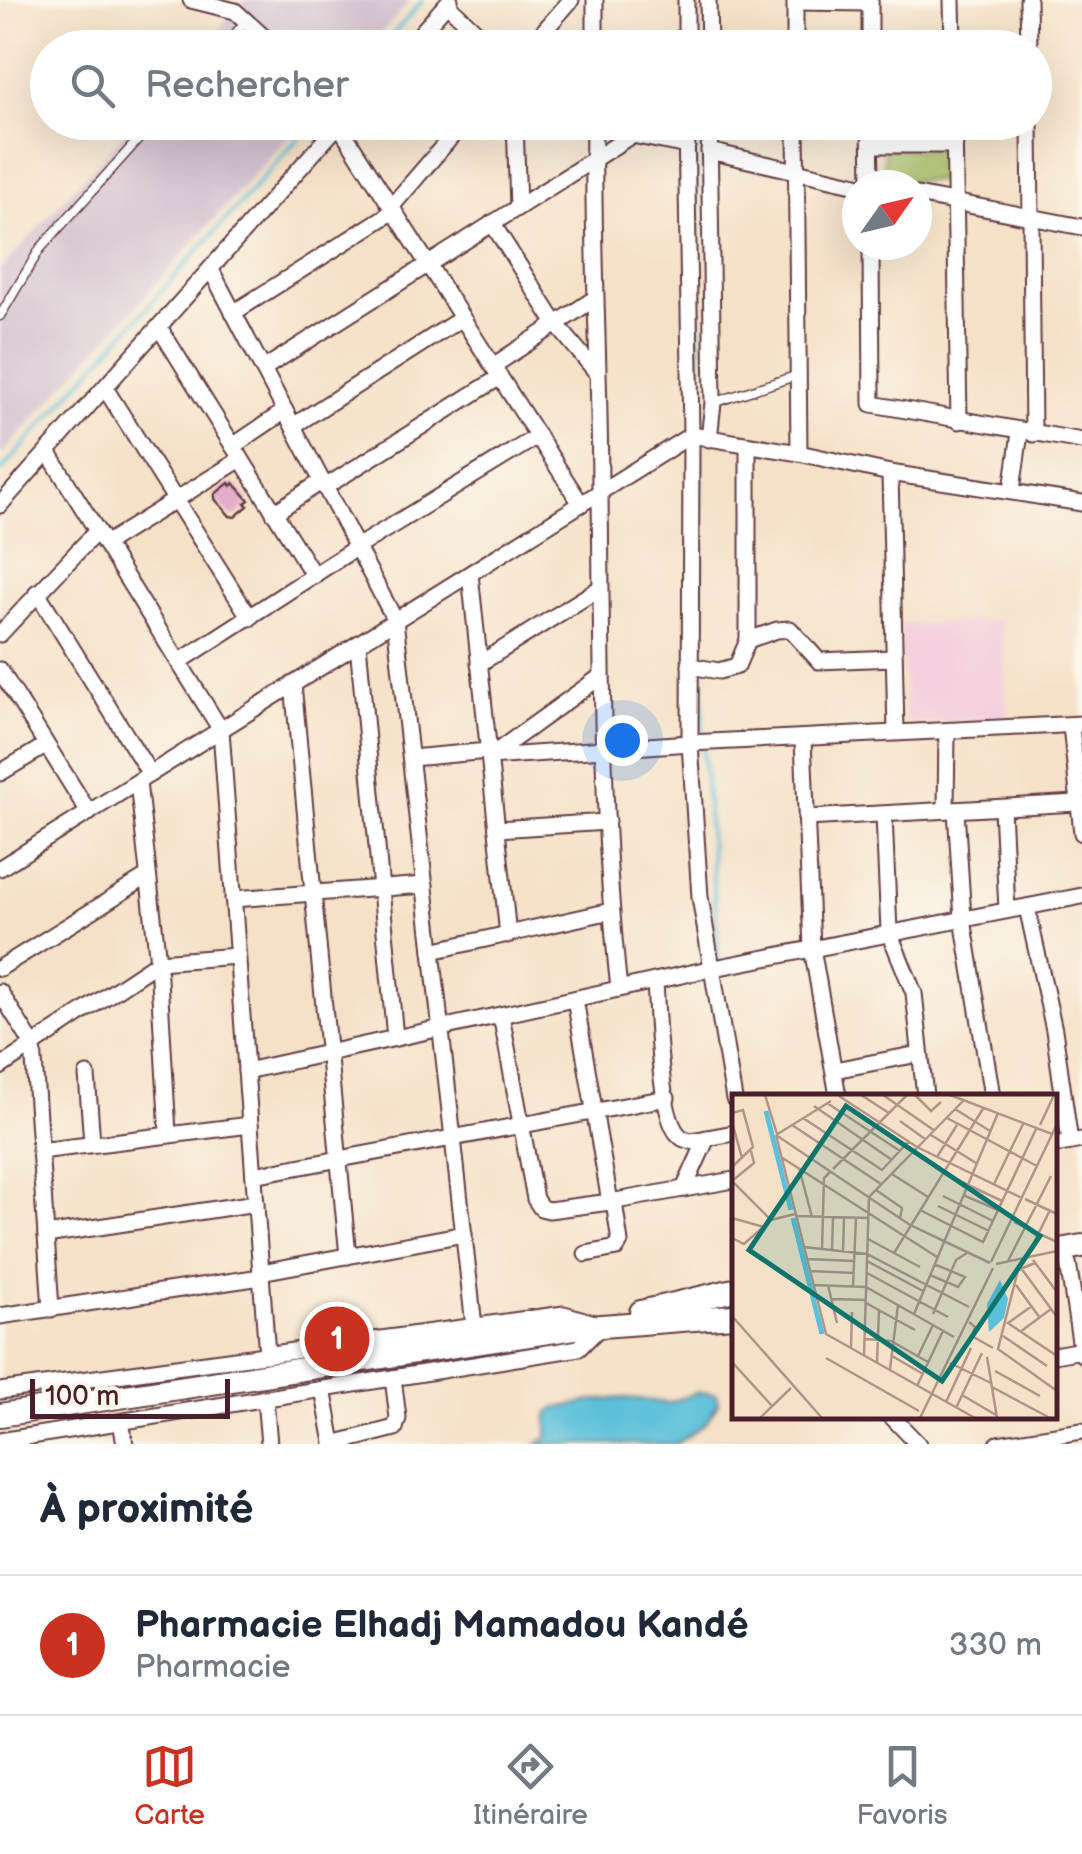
<!DOCTYPE html>
<html lang="fr">
<meta charset="utf-8">
<style>
:root{--surface:#fff;--page:#f2f2f3;--text:#1f2937;--muted:#747a83;--line:#e0e1e3;--accent:#c8321e}
body{margin:0;font-family:"Balsamiq Sans",sans-serif;background:var(--page);color:var(--text)}
.compass{position:absolute;left:842px;top:170px;width:90px;height:90px;border-radius:50%;background:var(--surface);box-shadow:0 10px 40px #0002;rotate:56deg}
.scale{position:absolute;left:30px;bottom:25px;width:200px;box-sizing:border-box;padding-left:10px;border:5px solid #4a1f2b;border-top:0;font-size:28px;line-height:35px;white-space:nowrap;color:#4a1f2b;-webkit-text-stroke:8px #fbf7ec;paint-order:stroke}
.you{position:absolute;left:622px;top:740px;width:35px;height:35px;margin:-25px;border:8px solid #fff;border-radius:50%;background:#1a73e8;box-shadow:0 0 0 15px #1a73e833}
.badge{display:grid;place-items:center;width:65px;height:65px;border-radius:50%;background:var(--accent);color:#fff;font-size:32px;font-weight:700}
.pin{position:absolute;translate:-50% -50%;border:5px solid #fff;box-shadow:0 2px 10px #0006}
.list{margin:0;padding:0;list-style:none}
h2{display:flex;justify-content:space-between;align-items:center;height:130px;margin:0;padding:0 40px;font-size:42px}
h2 small{font-size:32px;font-weight:400;color:var(--muted)}
.list li{display:grid;grid-template-columns:65px 1fr auto;gap:30px;align-items:center;box-sizing:border-box;height:140px;padding:0 40px;border-top:2px solid var(--line)}
.list b{display:block;font-size:38px;white-space:nowrap}
.list p{margin:0;font-size:32px;white-space:nowrap;color:var(--muted)}
.list em{font-size:32px;font-style:normal;color:var(--muted)}
.icon{flex:none;width:55px;height:55px;fill:none;stroke:currentColor;stroke-width:2;stroke-linecap:round;stroke-linejoin:round}
.map{position:relative;flex:none;width:1082px;height:1444px;overflow:hidden}
.search{position:absolute;background:var(--surface);box-shadow:0 10px 40px #0002;left:30px;right:30px;top:30px;height:110px;display:flex;align-items:center;gap:25px;box-sizing:border-box;padding:0 35px;border-radius:55px;color:var(--muted);font-size:38px}
.sheet{height:270px;background:var(--surface)}
nav{display:flex;justify-content:space-around;align-items:center;box-sizing:border-box;height:140px;border-top:2px solid var(--line);background:var(--surface);font-size:28px;color:var(--muted)}
nav a{display:grid;justify-items:center;gap:5px}
nav .on{color:var(--accent)}
.map>svg:first-child{display:block}
</style>
<div class="map">
<svg width="1082" height="1444" viewBox="0 0 1082 1444">
<rect width="100%" height="100%" fill="#fbf7ec"/>
<filter id="ink" filterUnits="userSpaceOnUse"><feTurbulence type="fractalNoise" baseFrequency=".01" numOctaves="2"/><feDisplacementMap in="SourceGraphic" scale="20" xChannelSelector="R" yChannelSelector="G"/><feConvolveMatrix kernelMatrix="1 2 1 2 8 2 1 2 1" color-interpolation-filters="sRGB"/></filter>
<filter id="wash" filterUnits="userSpaceOnUse"><feTurbulence type="fractalNoise" baseFrequency=".0048" numOctaves="4" result="noise"/><feDisplacementMap in="SourceGraphic" scale="40" xChannelSelector="R" yChannelSelector="G"/><feGaussianBlur stdDeviation="2.25" result="paint"/><feColorMatrix in="noise" values="0 0 0 0 0 0 0 0 0 0 0 0 0 0 0 0 0 1.4 0 .05"/><feComposite in="paint" operator="in"/></filter>
<g filter="url(#wash)">
<rect width="100%" height="100%" fill="#f5e1c7"/>
<!-- built -->
<path fill="#f4cfdd" d="M1001,619L1008,718L907,724L900,625Z"/>
<!-- industrial -->
<g fill="#d0bdcd">
<path d="M245,0H411L369,47L202,48Z"/>
<path d="M134,123H301L0,457V270Z"/>
</g>
<!-- green -->
<path fill="#a6be63" stroke="#786e47" stroke-width="2.5" d="M884,148L944,149L943,181L884,180Z"/>
<!-- water -->
<path fill="#5bc0d9" stroke="#527082" stroke-width="2.5" d="M698,1392L716,1394L718,1403L706,1423L676,1444H537L548,1437V1414L554,1409L592,1401L626,1398L668,1403Z"/>
<g fill="none" stroke-linecap="round" stroke-linejoin="round">
<!-- stream -->
<g stroke="#5bc0d9" stroke-width="4">
<path d="M694,0L695,48"/>
<path d="M381,48L423,0"/>
<path d="M696,122L700,431"/>
<path d="M700,441L702,661"/>
<path d="M0,472L313,122"/>
<path d="M702,674L703,737"/>
<path d="M703,749L719,959"/>
</g>
</g>
<g id="blocks">
<!-- building -->
<path fill="#e5adcc" d="M229,483L231,486L234,483L249,500L245,503L248,506L235,517L230,516L215,499V494Z"/>
</g>
</g>
<g filter="url(#ink)">
<use href="#blocks" fill-opacity="0" stroke="#643c42" stroke-width="2.5"/>
<g fill="none" stroke-linecap="round" stroke-linejoin="round">
<!-- lane casing -->
<g stroke="#643c42" stroke-width="11">
<g id="lane">
<path d="M223,48L246,21"/>
<path d="M0,316L40,249L154,122"/>
<path d="M713,403L798,375"/>
</g>
</g>
<!-- street casing -->
<g stroke="#643c42" stroke-width="19">
<g id="street">
<path d="M191,0L235,11L276,48"/>
<path d="M686,0V48"/>
<path d="M708,0L709,48"/>
<path d="M795,0V48"/>
<path d="M870,0V48"/>
<path d="M952,0L953,48"/>
<path d="M1028,0L1029,48"/>
<path d="M795,2L870,3"/>
<path d="M447,4L493,48"/>
<path d="M408,48L450,0"/>
<path d="M529,48L571,0"/>
<path d="M595,48V0"/>
<path d="M515,122L518,207"/>
<path d="M594,122C592,247 600,371 600,495C602,660 601,824 619,989"/>
<path d="M686,122L691,435L690,743L700,897L734,1099"/>
<path d="M709,122L713,403L709,439"/>
<path d="M796,122L799,453"/>
<path d="M870,122L871,185"/>
<path d="M954,122L959,421"/>
<path d="M1030,122L1033,434"/>
<path d="M339,125L581,504"/>
<path d="M871,145H955"/>
<path d="M709,151L857,185"/>
<path d="M917,195L1082,227"/>
<path d="M391,207L464,122"/>
<path d="M492,223L556,324L597,373"/>
<path d="M871,245L872,404L1082,441"/>
<path d="M211,270L395,620L474,1326"/>
<path d="M233,313L394,211"/>
<path d="M159,327L314,576"/>
<path d="M493,366L594,299"/>
<path d="M263,369L632,135L687,146"/>
<path d="M105,388L250,618"/>
<path d="M293,426L462,318"/>
<path d="M233,446L285,411"/>
<path d="M48,452L221,730L267,1355"/>
<path d="M890,473L896,732"/>
<path d="M325,487L500,377"/>
<path d="M1012,490L1020,433"/>
<path d="M0,505L341,122"/>
<path d="M274,513L322,481"/>
<path d="M105,544L241,459"/>
<path d="M470,574L508,935"/>
<path d="M37,592L150,774"/>
<path d="M0,634L97,531"/>
<path d="M748,640L777,630L790,629L819,661L894,658"/>
<path d="M358,644L395,1038"/>
<path d="M179,662L357,547L538,436"/>
<path d="M479,664L600,588"/>
<path d="M690,666L719,671L737,666L748,640V445"/>
<path d="M0,670L89,813"/>
<path d="M293,684L348,1256"/>
<path d="M1071,725L1082,833"/>
<path d="M803,740L812,948L838,1096"/>
<path d="M489,757L690,743L1082,724"/>
<path d="M489,757L600,677"/>
<path d="M411,758L488,751"/>
<path d="M0,773L45,746"/>
<path d="M138,782L158,962L168,1133"/>
<path d="M1002,808L1007,910"/>
<path d="M946,810L947,732"/>
<path d="M956,810L963,919L992,1096"/>
<path d="M884,815L889,932L914,993L925,1096"/>
<path d="M806,818L1077,803"/>
<path d="M497,829L607,822"/>
<path d="M0,868L691,435L799,453L890,473L1082,503"/>
<path d="M233,899L425,885"/>
<path d="M1027,907L1054,1030L1070,1142"/>
<path d="M432,951L611,911"/>
<path d="M0,968L148,876"/>
<path d="M655,981C657,1013 659,1110 677,1133C682,1139 684,1139 691,1141L734,1133"/>
<path d="M0,992L33,1045L51,1309"/>
<path d="M501,1015L535,1199L541,1208L549,1210L610,1202L575,999"/>
<path d="M0,1067L158,962L237,956"/>
<path d="M834,1070L919,1054"/>
<path d="M246,1071L709,969L1082,896"/>
<path d="M87,1075L92,1143"/>
<path d="M1054,1145L1082,1140"/>
<path d="M40,1151L250,1125"/>
<path d="M254,1175L667,1098"/>
<path d="M684,1189L707,1138"/>
<path d="M610,1202L734,1180"/>
<path d="M46,1235L256,1203"/>
<path d="M586,1254L617,1248L620,1242L614,1202"/>
<path d="M1068,1263L1082,1354"/>
<path d="M261,1272L464,1234"/>
<path d="M0,1316L261,1277"/>
<path d="M1054,1355L1082,1350"/>
<path d="M323,1389L333,1443"/>
<path d="M0,1391L564,1314L591,1322"/>
<path d="M265,1398L269,1444"/>
<path d="M891,1416L918,1444"/>
<path d="M121,1422L125,1444"/>
<path d="M0,1441L579,1348L601,1326"/>
<path d="M333,1444L395,1428L398,1418L393,1378"/>
<path d="M998,1444L1082,1431"/>
</g>
</g>
<!-- secondary casing -->
<g stroke="#643c42" stroke-width="26">
<g id="secondary">
<path d="M1054,1251L1082,1246"/>
<path d="M641,1312L734,1290"/>
<path d="M0,1415L575,1328L734,1316"/>
</g>
</g>
<!-- lane -->
<use href="#lane" stroke="#fff" stroke-width="8"/>
<!-- street -->
<use href="#street" stroke="#fff" stroke-width="15"/>
<!-- secondary -->
<use href="#secondary" stroke="#fff" stroke-width="22"/>
</g>
</g>
<!-- overview -->
<g transform="translate(732 1094)">
<rect width="325" height="325" fill="#f5e1c7"/>
<path d="M268,186L276,205L272,224L257,238L255,210Z" fill="#5bc0d9"/>
<path fill="none" stroke="#5bc0d9" stroke-width="5" d="M34,17L59,116M61,124L90,240"/>
<path fill="none" stroke="#b19389" stroke-width="2.5" d="M33,1L45,40M129,1L157,19M151,1L203,37M183,1L199,17L209,8M218,1L320,40M107,2L185,53L290,104M95,9L168,57M82,12L160,66M223,15L258,37M0,19L11,16L21,53L0,73M71,24L150,76L177,47M215,24L305,72M168,27L193,45M0,28L10,64M60,31L149,90M308,31L322,1M44,41L94,240L243,324M44,41L178,131L258,169M44,41L99,7M199,41L244,69M49,63L205,163M205,63L225,31M67,74L80,123M101,75L175,1M211,79L270,107M160,80L196,103M0,87L39,126M0,87L22,69L19,57M262,90L292,28M144,96L170,114L168,124M231,101L266,116M211,102L261,127M293,105L325,120M206,112L257,137M188,116L251,148L305,33M64,122L137,124M0,124L32,133M282,128L325,148M0,144L12,150L39,126L63,120M136,145L188,173M72,153L135,160L237,213M90,155L92,84L98,78M100,156L101,123M111,157L112,124M162,159L252,13M295,163L318,116M75,165L122,167M301,166L325,198M135,167L191,197M276,167L319,82M259,168L325,30M303,169L286,176L266,255L325,297M264,170L325,157M289,174L325,223M78,177L122,179M135,179L216,223M198,181L226,193L233,183L202,170M81,191L134,193L222,243M96,191L105,229M284,191L308,224M121,192L124,124M99,205L134,206M134,209L183,236M300,212L276,229L325,262M182,220L266,19M201,220L224,166L235,159M0,222L90,324M237,228L243,233L240,242L261,254M288,238L319,215M271,242L315,272M133,245L159,247L196,268M119,253L120,218M132,261L137,103L232,6M160,262L191,280M186,262L201,231M255,263L265,324M94,264L187,317M0,268L40,312M145,268L147,216M218,269L259,289M158,275L166,211M263,277L308,302M185,292L211,237M260,293L318,324M230,301L264,321M214,308L239,254M224,314L250,259M28,324L59,294M188,324L261,174"/>
<path fill="#0f766e" fill-opacity="0.15" stroke="#0f766e" stroke-width="5" d="M114,12L308,142L210,287L17,156Z"/>
<rect width="325" height="325" fill="none" stroke="#4a1f2b" stroke-width="5"/>
</g>
</svg>
<svg class="compass" viewBox="-18 -18 36 36"><path d="M0-13l5 13h-10z" fill="#e53935"/><path d="M0 13l5-13h-10z" fill="#747a83"/></svg>
<div class="scale">100 m</div>
<div class="you"></div>
<div class="pin badge" style="left:337px;top:1339px">1</div>
<div class="search"><svg class="icon" aria-label="search" viewBox="0 0 24 24"><circle cx="10" cy="10" r="6"/><path d="M15 15l6 6"/></svg>Rechercher</div>
</div>
<section class="sheet">
<h2>À proximité<small></small></h2>
<ul class="list">
<li><span class="badge">1</span><div><b>Pharmacie Elhadj Mamadou Kandé</b><p>Pharmacie</p></div><em>330 m</em></li>
</ul>
</section>
<nav>
<a class="on"><svg class="icon" aria-label="map" viewBox="0 0 24 24"><path d="M3 6l6-2 6 2 6-2v14l-6 2-6-2-6 2zM9 4v14M15 6v14"/></svg>Carte</a>
<a><svg class="icon" aria-label="directions" viewBox="0 0 24 24"><path d="M12 3l9 9-9 9-9-9zM9 14v-3h6M13 9l2 2-2 2"/></svg>Itinéraire</a>
<a><svg class="icon" aria-label="saved" viewBox="0 0 24 24"><path d="M7 4h10v16l-5-4-5 4z"/></svg>Favoris</a>
</nav>
